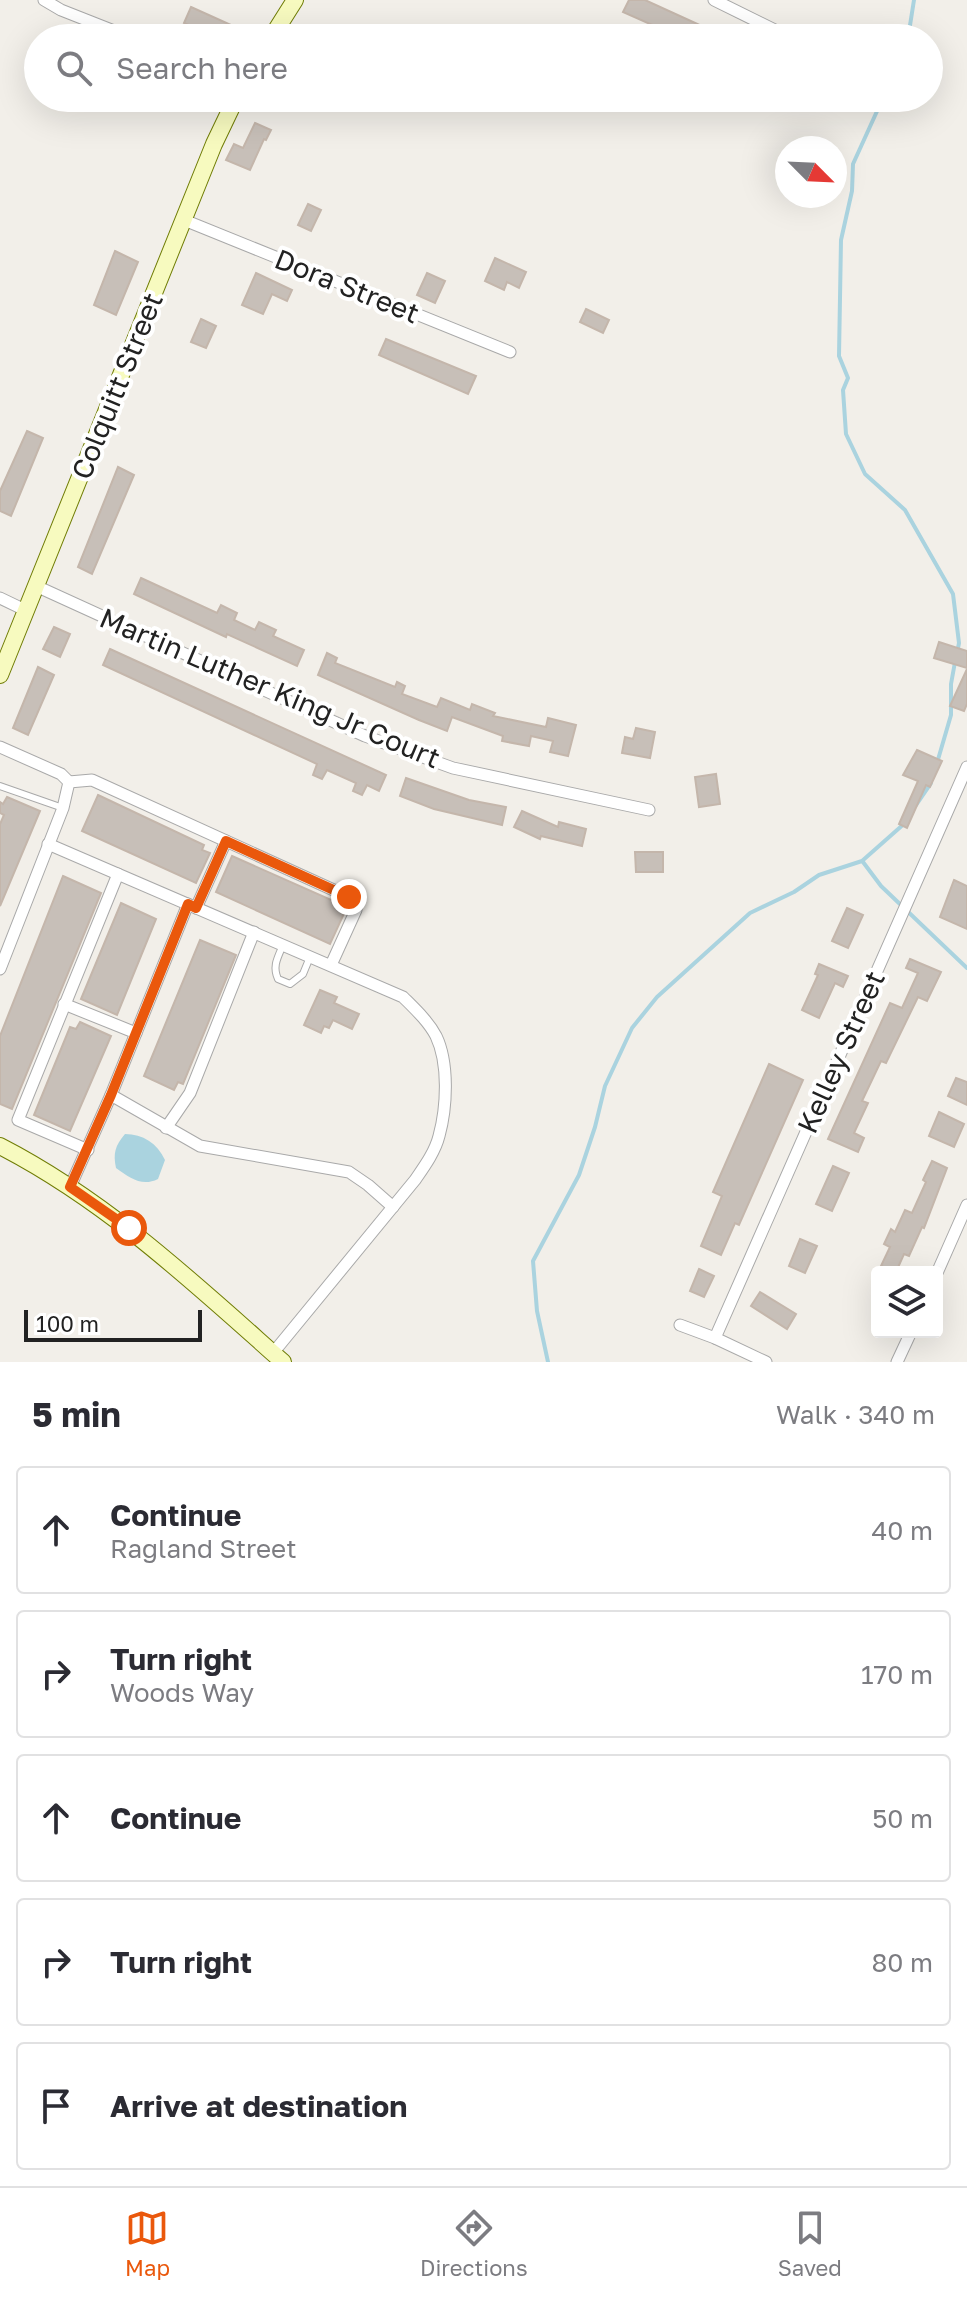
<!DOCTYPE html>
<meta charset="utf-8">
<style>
:root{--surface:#fff;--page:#f2f2f3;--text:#2b2b33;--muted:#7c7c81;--line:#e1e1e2;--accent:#ea580c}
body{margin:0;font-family:"Golos Text",sans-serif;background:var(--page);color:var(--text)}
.controls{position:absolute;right:24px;bottom:24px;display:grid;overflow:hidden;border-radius:8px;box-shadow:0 8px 32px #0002}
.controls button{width:72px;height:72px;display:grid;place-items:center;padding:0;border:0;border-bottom:2px solid var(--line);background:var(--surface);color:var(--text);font:40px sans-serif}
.compass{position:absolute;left:775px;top:136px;width:72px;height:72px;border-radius:50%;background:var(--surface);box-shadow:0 8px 32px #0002;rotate:114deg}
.scale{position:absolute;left:24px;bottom:20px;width:178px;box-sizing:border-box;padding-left:8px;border:4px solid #222;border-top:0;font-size:22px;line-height:28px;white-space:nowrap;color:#222;-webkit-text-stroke:6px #fff;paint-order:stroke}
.stop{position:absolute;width:24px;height:24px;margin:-18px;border:6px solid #ea580c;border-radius:50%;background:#fff}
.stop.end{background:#ea580c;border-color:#fff;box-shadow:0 2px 8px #0008}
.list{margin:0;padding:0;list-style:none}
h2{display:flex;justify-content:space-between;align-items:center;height:104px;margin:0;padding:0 32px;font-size:34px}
h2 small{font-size:26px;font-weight:400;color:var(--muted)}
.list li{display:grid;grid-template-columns:52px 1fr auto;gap:24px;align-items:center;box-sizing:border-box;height:128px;margin:0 16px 16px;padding:0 16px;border:2px solid var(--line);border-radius:8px}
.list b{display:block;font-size:30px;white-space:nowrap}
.list p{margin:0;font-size:26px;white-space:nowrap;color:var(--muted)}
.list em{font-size:26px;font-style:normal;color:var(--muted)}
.icon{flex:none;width:44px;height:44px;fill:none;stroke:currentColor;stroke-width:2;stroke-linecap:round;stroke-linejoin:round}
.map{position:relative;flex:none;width:967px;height:1362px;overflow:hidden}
.search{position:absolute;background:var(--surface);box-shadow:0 8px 32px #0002;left:24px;right:24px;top:24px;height:88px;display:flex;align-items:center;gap:20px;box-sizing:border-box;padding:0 28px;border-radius:44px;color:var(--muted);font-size:30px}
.sheet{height:824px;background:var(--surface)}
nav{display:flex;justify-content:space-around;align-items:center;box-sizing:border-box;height:112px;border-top:2px solid var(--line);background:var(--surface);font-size:22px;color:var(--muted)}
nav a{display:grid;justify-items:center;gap:4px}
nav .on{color:var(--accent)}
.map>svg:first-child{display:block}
</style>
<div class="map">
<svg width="967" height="1362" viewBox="0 0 967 1362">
<rect width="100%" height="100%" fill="#f2efe9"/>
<!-- water -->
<path fill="#aad3df" d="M125,1134C143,1134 157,1143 165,1160L158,1179C142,1187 130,1178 116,1168C113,1153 115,1146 125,1134Z"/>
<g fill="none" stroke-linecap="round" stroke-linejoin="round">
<!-- stream -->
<g stroke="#aad3df" stroke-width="4">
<path d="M908,38L914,0"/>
<path d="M883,98L853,164L852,191L841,240L839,356L848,378L843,390L846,434L865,474L905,510L953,594L959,643L957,653"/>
<path d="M937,763L951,715V684L955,662"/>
<path d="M916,805L931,783"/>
<path d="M863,862L881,886L967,968"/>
<path d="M548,1362L537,1311L533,1261L579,1175L595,1127L605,1086L632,1028L657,997L750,913L794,892L819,875L862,861L905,823"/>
</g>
</g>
<!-- building -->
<g fill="#c7bfb8" stroke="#c4b6ab" stroke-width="2">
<path d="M629,0H645L728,38H653L657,27L623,12Z"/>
<path d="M191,7L231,25L225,38H217L184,23Z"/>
<path d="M255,123L271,130L266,140L264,139L250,170L226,160L234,144L243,148Z"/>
<path d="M308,204L321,210L311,231L298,225Z"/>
<path d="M115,251L138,262L116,315L94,305Z"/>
<path d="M495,258L526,272L519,288L507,282L504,290L485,281Z"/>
<path d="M256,273L292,290L287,301L272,294L263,314L242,305Z"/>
<path d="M427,273L445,281L435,303L417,295Z"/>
<path d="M586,309L609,320L603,333L580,322Z"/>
<path d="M201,319L216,326L206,348L191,342Z"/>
<path d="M386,339L476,376L468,394L379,355Z"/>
<path d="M27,431L43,438L11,516L0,511V491Z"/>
<path d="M118,467L134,475L92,574L78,567Z"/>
<path d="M141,578L217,613L221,605L237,613L234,620L255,630L259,622L276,630L273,636L304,650L297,666L227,634L226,637L134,594Z"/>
<path d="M54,627L70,634L60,657L43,649Z"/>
<path d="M939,642L967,651V668L934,658Z"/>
<path d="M110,649L386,775L379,791L367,785L362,795L353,791L356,783L327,770L322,779L313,775L317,764L103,665Z"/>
<path d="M327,653L337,658L335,663L395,687L397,682L405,686L402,694L437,707L441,698L470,710L472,704L495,713L493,716L546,727L548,718L576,725L568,756L550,752L553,741L531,736L529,746L502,741L503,736L452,717L447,731L419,720L318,675Z"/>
<path d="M38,667L54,675L28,735L13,728Z"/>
<path d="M967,669V704L964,711L950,706Z"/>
<path d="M636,728L655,732L650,758L622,753L625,737L633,739Z"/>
<path d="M917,750L942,761L930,787L926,785L907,828L899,824L918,781L903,775Z"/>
<path d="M716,774L720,804L699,807L695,777Z"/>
<path d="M406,778L469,800L506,807L502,825L434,809L400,796Z"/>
<path d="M98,795L204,845L202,850L210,853L196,883L82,831Z"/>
<path d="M7,797L40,811L0,906V824L4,815L0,813V802L3,804Z"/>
<path d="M522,811L558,827L559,822L586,829L582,846L541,836L540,839L514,827Z"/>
<path d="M635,852H663V872H636Z"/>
<path d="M232,856L347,907L330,944L216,892Z"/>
<path d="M63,876L101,893L12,1109L0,1104V1036Z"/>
<path d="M954,880L967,886V929L940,917Z"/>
<path d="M121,903L156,919L117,1015L81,999Z"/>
<path d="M847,908L863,915L848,948L832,941Z"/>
<path d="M200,940L236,955L183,1084L178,1082L174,1090L144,1076Z"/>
<path d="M910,959L941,972L927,1001L918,997L886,1063L881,1061L862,1101L868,1103L854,1133L864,1138L858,1152L828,1139L890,1003L902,1008L918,973L906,968Z"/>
<path d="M819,964L848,976L843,987L835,983L819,1018L802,1010L818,975L815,974Z"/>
<path d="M320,990L337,997L334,1003L359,1014L352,1029L333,1020L329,1028L324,1026L321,1033L304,1025Z"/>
<path d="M80,1022L111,1036L70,1131L34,1115L70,1027L76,1029Z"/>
<path d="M769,1064L803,1080L739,1225L735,1223L721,1255L701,1246L722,1196L713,1192Z"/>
<path d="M956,1078L967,1082V1105L948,1096Z"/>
<path d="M939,1112L964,1124L954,1147L929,1136Z"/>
<path d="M932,1161L947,1168L924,1228L922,1227L909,1256L904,1254L896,1272L881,1266L890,1247L884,1244L891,1229L895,1232L905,1210L912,1213L926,1182L923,1180Z"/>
<path d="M833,1166L849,1173L832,1211L816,1204Z"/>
<path d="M800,1239L817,1246L805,1273L789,1266Z"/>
<path d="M699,1269L714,1276L704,1297L690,1291Z"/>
<path d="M760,1292L796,1314L787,1329L751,1306Z"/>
</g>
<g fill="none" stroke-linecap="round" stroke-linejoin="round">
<!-- lane casing -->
<g stroke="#a9a9a9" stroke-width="8">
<g id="lane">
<path d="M0,786L63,808"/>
<path d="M283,945C278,957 272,966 278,979L290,984L303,974L310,957"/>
</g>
</g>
<!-- street casing -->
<g stroke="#a9a9a9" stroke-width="13">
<g id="street">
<path d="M44,0L61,10L132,38"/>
<path d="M714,0L791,38"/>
<path d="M184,220L510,352"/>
<path d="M36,586L365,736L453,768L649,810"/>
<path d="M0,598L25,610"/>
<path d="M0,747L61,774L69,782L63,808L0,969"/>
<path d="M69,782L92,780L349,897L355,903L356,910L331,965"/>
<path d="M48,844L403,997C415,1009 428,1021 436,1036C449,1063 447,1107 439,1136C435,1152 424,1167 415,1180L273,1353"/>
<path d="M196,908L226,841"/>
<path d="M64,1004L136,1033"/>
<path d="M111,1095L200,1146L349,1172L368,1185L393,1207"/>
<path d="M166,1128L190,1093L254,932"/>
<path d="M88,1150L18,1120L118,874"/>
<path d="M70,1187L111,1095L188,904"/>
<path d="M937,1273L967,1205"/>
<path d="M680,1325L715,1338L766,1362"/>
<path d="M715,1338L967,767"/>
<path d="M897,1362L911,1332"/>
</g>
</g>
<!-- secondary casing -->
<g stroke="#707d05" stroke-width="18">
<g id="secondary">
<path d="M271,38L295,0"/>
<path d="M0,675L214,144L236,98"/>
<path d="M0,1146C107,1201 194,1283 283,1362"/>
</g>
</g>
<!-- lane -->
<use href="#lane" stroke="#fff" stroke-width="6"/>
<!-- street -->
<use href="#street" stroke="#fff" stroke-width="11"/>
<!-- secondary -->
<use href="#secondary" stroke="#f7fabf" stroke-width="16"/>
</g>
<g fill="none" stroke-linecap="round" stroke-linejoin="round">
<!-- route -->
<path stroke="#ea580c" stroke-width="10" d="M129,1228L70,1187L111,1095L188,904L196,908L226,841L349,897"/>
</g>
<g text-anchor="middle" stroke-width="8" stroke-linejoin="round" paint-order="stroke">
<!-- street labels -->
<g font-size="28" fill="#222" stroke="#fff">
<text transform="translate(347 286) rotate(22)" y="10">Dora Street</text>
<text transform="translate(117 386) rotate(-68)" y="10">Colquitt Street</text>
<text transform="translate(270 688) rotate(23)" y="10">Martin Luther King Jr Court</text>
<text transform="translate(841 1052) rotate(-66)" y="10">Kelley Street</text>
</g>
</g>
</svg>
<div class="controls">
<button><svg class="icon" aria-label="layers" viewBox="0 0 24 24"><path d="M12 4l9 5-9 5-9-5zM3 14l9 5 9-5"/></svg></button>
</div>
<svg class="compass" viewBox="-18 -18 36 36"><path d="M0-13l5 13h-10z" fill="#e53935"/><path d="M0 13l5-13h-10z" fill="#7c7c81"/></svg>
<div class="scale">100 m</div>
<div class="stop" style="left:129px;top:1228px"></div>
<div class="stop end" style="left:349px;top:897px"></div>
<div class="search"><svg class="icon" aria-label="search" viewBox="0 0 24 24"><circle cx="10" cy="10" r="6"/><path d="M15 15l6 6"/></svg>Search here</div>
</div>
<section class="sheet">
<h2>5 min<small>Walk · 340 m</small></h2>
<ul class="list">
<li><svg class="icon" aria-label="ahead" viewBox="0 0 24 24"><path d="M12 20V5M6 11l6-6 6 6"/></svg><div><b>Continue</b><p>Ragland Street</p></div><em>40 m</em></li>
<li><svg class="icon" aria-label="right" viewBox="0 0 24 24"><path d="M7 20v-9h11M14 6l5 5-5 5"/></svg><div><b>Turn right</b><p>Woods Way</p></div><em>170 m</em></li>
<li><svg class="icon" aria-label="ahead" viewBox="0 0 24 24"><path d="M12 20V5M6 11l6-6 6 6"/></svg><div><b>Continue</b></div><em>50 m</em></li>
<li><svg class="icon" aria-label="right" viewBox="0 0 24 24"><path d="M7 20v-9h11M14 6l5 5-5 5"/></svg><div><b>Turn right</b></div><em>80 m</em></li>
<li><svg class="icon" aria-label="arrive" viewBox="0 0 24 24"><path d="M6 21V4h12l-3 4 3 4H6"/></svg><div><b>Arrive at destination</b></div></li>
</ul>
</section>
<nav>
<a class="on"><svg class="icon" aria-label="map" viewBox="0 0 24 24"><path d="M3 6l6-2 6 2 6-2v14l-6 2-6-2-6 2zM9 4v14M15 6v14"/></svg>Map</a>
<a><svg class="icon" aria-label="directions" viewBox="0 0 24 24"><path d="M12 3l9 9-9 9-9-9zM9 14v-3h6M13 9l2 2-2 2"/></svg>Directions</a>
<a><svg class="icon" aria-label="saved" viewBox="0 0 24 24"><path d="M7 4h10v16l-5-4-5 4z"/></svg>Saved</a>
</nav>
